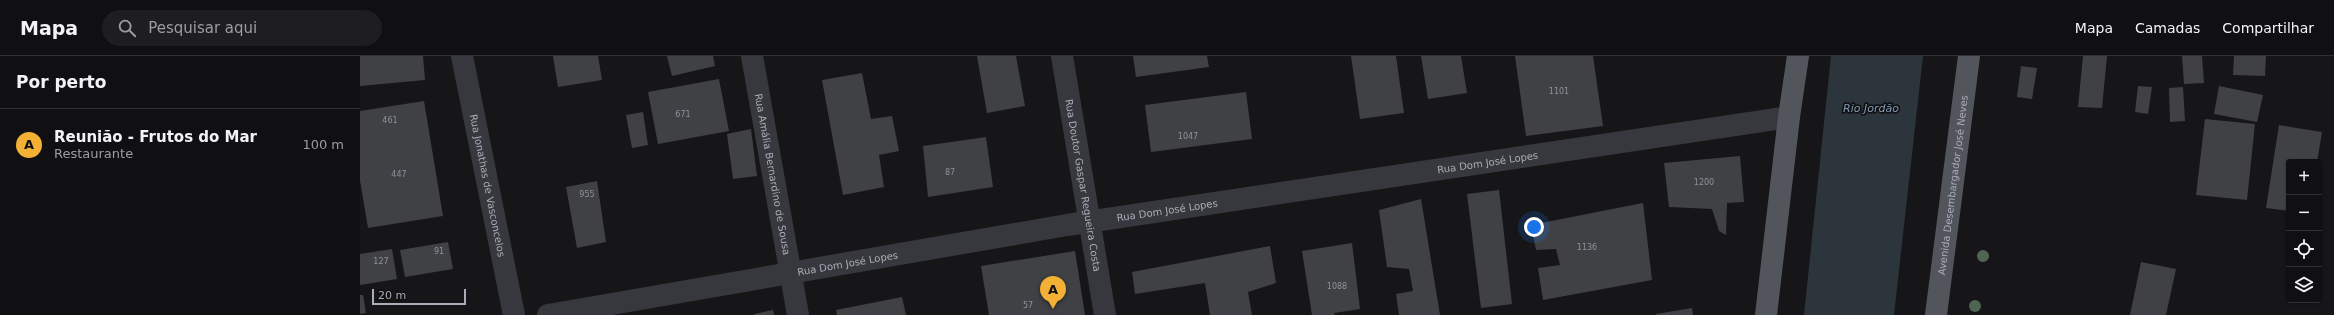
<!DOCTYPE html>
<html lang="pt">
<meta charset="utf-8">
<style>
:root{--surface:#101012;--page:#1e1e20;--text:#f1f3f6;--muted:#9c9d9f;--line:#303032;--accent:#f2b134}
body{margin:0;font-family:"DejaVu Sans",sans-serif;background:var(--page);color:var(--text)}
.controls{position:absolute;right:12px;bottom:12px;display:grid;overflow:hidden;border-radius:4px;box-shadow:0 1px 3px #0004}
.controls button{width:36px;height:36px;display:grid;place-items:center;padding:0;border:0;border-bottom:1px solid var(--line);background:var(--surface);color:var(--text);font:20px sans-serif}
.scale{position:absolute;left:12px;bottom:10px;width:94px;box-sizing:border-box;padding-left:4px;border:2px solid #a8adb8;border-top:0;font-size:11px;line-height:14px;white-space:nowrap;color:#a8adb8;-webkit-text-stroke:3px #111113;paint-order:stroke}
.you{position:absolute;left:1174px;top:171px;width:14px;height:14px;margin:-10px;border:3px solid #fff;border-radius:50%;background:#1a73e8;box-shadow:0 0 0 6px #1a73e833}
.badge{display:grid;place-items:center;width:26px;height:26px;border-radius:50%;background:var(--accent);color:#111;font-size:13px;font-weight:700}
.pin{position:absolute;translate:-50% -33px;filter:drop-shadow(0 1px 2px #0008)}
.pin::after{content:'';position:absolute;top:21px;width:14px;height:12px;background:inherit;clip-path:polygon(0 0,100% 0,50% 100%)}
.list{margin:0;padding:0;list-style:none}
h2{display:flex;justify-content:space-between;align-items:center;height:52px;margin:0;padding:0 16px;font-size:17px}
h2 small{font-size:13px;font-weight:400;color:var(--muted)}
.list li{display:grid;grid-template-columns:26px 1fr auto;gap:12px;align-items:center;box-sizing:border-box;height:72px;padding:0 16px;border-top:1px solid var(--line)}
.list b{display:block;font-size:15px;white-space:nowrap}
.list p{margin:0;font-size:13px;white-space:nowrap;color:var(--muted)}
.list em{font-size:13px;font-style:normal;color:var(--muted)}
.icon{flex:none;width:22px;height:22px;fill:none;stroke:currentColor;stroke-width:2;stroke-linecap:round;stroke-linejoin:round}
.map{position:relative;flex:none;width:1974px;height:259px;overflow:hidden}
header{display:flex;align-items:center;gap:24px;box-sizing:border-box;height:56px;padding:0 20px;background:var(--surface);border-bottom:1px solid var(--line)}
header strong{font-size:19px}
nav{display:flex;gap:22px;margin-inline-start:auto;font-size:14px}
.search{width:280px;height:36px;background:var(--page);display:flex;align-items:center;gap:10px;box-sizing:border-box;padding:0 14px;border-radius:22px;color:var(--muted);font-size:15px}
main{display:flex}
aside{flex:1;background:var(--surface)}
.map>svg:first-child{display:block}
</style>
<header>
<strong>Mapa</strong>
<div class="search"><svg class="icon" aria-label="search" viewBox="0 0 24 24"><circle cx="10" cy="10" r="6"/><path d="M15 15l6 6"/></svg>Pesquisar aqui</div>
<nav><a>Mapa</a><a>Camadas</a><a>Compartilhar</a></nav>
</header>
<main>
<aside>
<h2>Por perto<small></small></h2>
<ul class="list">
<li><span class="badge">A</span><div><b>Reunião - Frutos do Mar</b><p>Restaurante</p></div><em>100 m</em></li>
</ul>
</aside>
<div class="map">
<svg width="1974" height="259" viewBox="0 0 1974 259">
<rect width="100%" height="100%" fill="#161618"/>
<!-- water -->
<path fill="#2c353c" d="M1471,0H1563L1534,259H1444Z"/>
<!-- building -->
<g fill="#404145">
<path d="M0,0H63L65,24L0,30Z"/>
<path d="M193,0H238L242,24L198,31Z"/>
<path d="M307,0H353L355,10L312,20Z"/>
<path d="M617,0H656L665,50L627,57Z"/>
<path d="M773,0H847L849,11L776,21Z"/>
<path d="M991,0H1036L1044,57L1000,63Z"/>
<path d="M1061,0H1101L1107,37L1068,43Z"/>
<path d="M1155,0H1233L1243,70L1166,80Z"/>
<path d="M1723,0H1747L1742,52L1718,51Z"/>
<path d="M1822,0H1842L1844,27L1824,28Z"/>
<path d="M1874,0H1906L1905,20L1873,19Z"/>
<path d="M1661,10L1677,12L1672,43L1657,41Z"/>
<path d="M502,17L511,63L532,60L539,95L519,99L524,131L483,139L462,24Z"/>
<path d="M359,23L369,75L298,88L288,36Z"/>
<path d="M1778,30L1792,31L1788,58L1775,56Z"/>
<path d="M1859,30L1903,39L1897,66L1854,58Z"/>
<path d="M1823,31L1825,65L1810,66L1809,32Z"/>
<path d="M886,36L892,83L791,96L785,49Z"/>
<path d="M64,45L83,160L8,172L0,124V55Z"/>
<path d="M283,56L288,89L272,92L266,59Z"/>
<path d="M1845,63L1895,68L1887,144L1836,139Z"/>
<path d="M1919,69L1962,76L1957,106H1929V155L1906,152Z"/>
<path d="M391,73L397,120L373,123L367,78Z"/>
<path d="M626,81L633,131L568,141L563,90Z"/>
<path d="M1380,100L1384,146L1367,147L1366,179L1359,175L1352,153L1309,151L1304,107Z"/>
<path d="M237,125L246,186L217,192L206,131Z"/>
<path d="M1139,134L1152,248L1121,252L1107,138Z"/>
<path d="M1061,143L1080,259H1039L1036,238L1053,235L1049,213L1027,211L1019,154Z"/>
<path d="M1283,147L1292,224L1183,244L1178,212L1200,209L1196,193L1176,194L1171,169Z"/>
<path d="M88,186L93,213L45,221L40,194Z"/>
<path d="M992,187L1000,253L974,257L975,259H952L942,195Z"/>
<path d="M910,190L916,227L888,236L892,259H850L845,227L775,238L772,216Z"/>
<path d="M32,193L37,223L0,229V198Z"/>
<path d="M715,195L725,259H629L621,210Z"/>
<path d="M1781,206L1816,213L1806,259H1770Z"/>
<path d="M0,239H3L6,257L0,258Z"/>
<path d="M542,241L546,259H477L476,254Z"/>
<path d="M1332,252L1333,259H1296V258Z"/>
<path d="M413,254L414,259H394V258Z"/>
</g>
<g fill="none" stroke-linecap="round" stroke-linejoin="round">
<!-- minor -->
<g stroke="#37383d" stroke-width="22">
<path id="s1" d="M102,0L154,259"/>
<path id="s2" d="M392,0L438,259"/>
<path id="s3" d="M702,0L745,259"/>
<path id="s4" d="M188,259L707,169L1429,61"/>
</g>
<!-- major -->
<g stroke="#53555c" stroke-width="22">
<path d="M1406,259L1429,61L1438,0"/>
<path id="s5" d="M1576,259L1609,0"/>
</g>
</g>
<!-- trees -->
<g fill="#506452">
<circle cx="1623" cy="200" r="6"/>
<circle cx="1615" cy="250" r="6"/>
</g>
<g text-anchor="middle" stroke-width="3.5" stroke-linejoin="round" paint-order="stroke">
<!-- number labels -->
<g font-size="8" fill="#8e929b">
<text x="1199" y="38">1101</text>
<text x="323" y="61">671</text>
<text x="30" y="67">461</text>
<text x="828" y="83">1047</text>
<text x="590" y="119">87</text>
<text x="39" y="121">447</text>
<text x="1344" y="129">1200</text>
<text x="227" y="141">955</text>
<text x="1227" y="194">1136</text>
<text x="79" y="198">91</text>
<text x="21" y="208">127</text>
<text x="977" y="233">1088</text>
<text x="668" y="252">57</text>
</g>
<!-- street labels -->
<g font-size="10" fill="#a8adb8" stroke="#111113">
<text dy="4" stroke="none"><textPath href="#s4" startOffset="952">Rua Dom José Lopes</textPath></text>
<text dy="4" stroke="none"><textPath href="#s2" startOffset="120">Rua Amália Bernardino de Sousa</textPath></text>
<text dy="4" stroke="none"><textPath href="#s3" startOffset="131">Rua Doutor Gaspar Regueira Costa</textPath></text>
<text dy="4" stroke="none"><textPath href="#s1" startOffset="132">Rua Jonathas de Vasconcelos</textPath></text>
<text dy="4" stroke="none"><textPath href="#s5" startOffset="131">Avenida Desembargador José Neves</textPath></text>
<text dy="4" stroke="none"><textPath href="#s4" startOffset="628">Rua Dom José Lopes</textPath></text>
<text dy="4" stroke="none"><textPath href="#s4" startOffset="304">Rua Dom José Lopes</textPath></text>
</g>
<!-- water labels -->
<g font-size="11" font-style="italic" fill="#7f9bb3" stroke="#111113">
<text x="1511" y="56">Rio Jordão</text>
</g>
</g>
</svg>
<div class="controls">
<button>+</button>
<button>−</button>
<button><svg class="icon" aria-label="locate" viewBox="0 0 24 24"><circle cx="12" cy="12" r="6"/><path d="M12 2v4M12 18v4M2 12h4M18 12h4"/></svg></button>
<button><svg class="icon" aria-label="layers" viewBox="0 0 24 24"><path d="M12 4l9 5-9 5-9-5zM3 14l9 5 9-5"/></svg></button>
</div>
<div class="scale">20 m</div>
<div class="you"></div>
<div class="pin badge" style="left:693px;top:253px">A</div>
</div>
</main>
